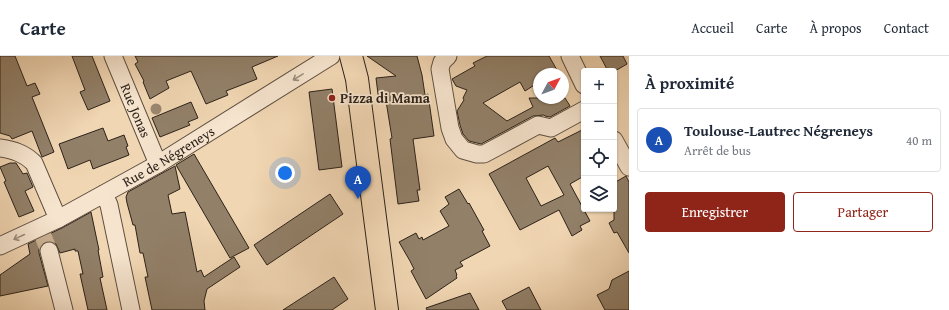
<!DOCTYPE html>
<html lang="fr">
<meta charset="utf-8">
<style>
:root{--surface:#fff;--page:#f6f6f7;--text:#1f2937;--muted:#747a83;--line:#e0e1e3;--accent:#8f2418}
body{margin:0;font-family:"Gentium Book Plus",serif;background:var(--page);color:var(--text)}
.controls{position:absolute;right:12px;top:12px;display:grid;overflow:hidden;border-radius:4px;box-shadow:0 1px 3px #0004}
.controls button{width:36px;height:36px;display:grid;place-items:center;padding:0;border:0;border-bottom:1px solid var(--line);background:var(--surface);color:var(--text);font:20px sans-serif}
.compass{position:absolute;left:533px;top:12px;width:36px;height:36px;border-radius:50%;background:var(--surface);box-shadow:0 1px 3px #0004;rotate:49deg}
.you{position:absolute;left:285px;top:117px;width:14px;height:14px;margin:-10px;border:3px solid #fff;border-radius:50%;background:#1a73e8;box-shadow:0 0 0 6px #1a73e833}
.badge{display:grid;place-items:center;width:26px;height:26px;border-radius:50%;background:var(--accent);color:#fff;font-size:13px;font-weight:700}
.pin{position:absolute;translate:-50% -33px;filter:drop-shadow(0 1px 2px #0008)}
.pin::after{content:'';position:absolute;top:21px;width:14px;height:12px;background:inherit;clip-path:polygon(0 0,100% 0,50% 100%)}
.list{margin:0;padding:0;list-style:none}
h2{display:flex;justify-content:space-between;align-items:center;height:52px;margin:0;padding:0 16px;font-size:17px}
h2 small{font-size:13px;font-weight:400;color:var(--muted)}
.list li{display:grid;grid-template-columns:26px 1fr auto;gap:12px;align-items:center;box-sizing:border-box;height:64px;margin:0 8px 8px;padding:0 8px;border:1px solid var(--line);border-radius:4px}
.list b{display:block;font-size:15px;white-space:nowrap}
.list p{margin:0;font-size:13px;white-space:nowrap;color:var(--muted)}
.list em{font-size:13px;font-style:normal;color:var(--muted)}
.actions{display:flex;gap:8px;padding:12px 16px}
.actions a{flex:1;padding:9px 0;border:1px solid var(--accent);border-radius:4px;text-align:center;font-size:14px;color:var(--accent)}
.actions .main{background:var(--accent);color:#fff}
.icon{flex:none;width:22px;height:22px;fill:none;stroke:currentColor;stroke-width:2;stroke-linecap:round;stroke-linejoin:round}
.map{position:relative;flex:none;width:629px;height:254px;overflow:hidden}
header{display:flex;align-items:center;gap:24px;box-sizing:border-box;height:56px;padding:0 20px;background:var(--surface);border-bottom:1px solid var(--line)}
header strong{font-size:19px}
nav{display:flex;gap:22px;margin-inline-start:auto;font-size:14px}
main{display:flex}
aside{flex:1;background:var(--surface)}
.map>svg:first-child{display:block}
</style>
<header>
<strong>Carte</strong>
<nav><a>Accueil</a><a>Carte</a><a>À propos</a><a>Contact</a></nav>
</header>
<main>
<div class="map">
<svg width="629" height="254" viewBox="0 0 629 254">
<rect width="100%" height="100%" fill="#f1d6b3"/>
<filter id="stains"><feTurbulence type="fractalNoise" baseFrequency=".005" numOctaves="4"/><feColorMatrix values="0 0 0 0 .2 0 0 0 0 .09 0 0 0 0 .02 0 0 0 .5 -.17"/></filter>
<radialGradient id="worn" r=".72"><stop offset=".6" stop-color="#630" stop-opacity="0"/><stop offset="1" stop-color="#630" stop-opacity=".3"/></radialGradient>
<!-- building -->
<g fill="#928069" stroke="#2c2219" fill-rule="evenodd">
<path d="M0,0H15L27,30L35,27L40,38L32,41L54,96L42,101L32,75L12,83L10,80L0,77Z"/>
<path d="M72,0H92L110,45L88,54L80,36L85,34Z"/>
<path d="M135,0H278L252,11L257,23L226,35L228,39L206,48L191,15L166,25L169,32L150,43L143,26L144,25L135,8L138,6Z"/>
<path d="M367,0H417L422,19L425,39L428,38L434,80L413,83L420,134H417L419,145L398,148L390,83L392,82L386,45L379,46L376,22L396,20Z"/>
<path d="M487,0H549L557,14L551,18H539V26L525,35L520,26L483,47L507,65L533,51L529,42H565L570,50L550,61L545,60L544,59L533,60L481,88L469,85L463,78L460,69L457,55L464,44L463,42L467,34L456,30L452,23L475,10L473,7Z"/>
<path d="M600,0H623L627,8L615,15H608Z"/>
<path d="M332,33L342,111L319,114L309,36Z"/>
<path d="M191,46L198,62L188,66L190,69L160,81L152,62Z"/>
<path d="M103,72L108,85L124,79L128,90L126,91L129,99L93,113L90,104L68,113L59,88Z"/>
<path d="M584,73V120L570,128L590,165L580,170L582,174L572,180L559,154L520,174L489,118L555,82L558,86ZM548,110L564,139L541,150L526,122Z"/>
<path d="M194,98L249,192L230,202L176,109Z"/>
<path d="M10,107H16L23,118L27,117L33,131L25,135L34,155L19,161L4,126L6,125L0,111Z"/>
<path d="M175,110L180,133L168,139L172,158L185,156L197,216L201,214L204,221L234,201L240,211L207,233L204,245L205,254H152L145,221H148L143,197H140L135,169H133L127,147L126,141L128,136Z"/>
<path d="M626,120L629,126V197L617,176L614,177L609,167L614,164V127Z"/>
<path d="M459,133L468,148L469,147L484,174L482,175L490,190L460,206L463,210L455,214L457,219L456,220L457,222L426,243L411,215L414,213L410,205L399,186L416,177L419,183L422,181L423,184L449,170L440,155L449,148L445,141Z"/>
<path d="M330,138L343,158L267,209L254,189Z"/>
<path d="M91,156L99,194H98L103,221L100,222L107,254H88L80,218H83L78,195H75V193L60,197L56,188L51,185H46L42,188L39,193V197L48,230L0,240V219L30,198L28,188L62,172Z"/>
<path d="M629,215V254H605L597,239L609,233L612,224Z"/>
<path d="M334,221L348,243L332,254H283Z"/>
<path d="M529,231L541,254H507L502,245Z"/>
<path d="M470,237L479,254H427L426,252Z"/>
</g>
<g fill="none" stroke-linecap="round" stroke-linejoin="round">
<!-- minor-tunnel -->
<path stroke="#cab294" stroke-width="17" stroke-dasharray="17 8" stroke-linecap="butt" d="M43,180L49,195"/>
<!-- minor casing -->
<g stroke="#5d4f40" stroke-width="19">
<g id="minor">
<path id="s1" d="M113,0L158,108"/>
<path d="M448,0L442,6L440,13L450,72L454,83L463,94L477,98H484L538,69L551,72L584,54"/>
<path d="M570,0L584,29"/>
<path d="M614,84L629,111"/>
<path d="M0,92C13,94 24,97 34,107L58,163"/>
<path d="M104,138L109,149L131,254"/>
<path id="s2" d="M0,190L58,163L158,108L331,0"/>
<path d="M49,195L64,254"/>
</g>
</g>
<!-- major casing -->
<g stroke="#2c2219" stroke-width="24">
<path id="major" d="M351,0L357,23L387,254"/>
</g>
<!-- minor -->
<use href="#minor" stroke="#f6e4ce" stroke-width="17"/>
<!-- major -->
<use href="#major" stroke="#f1d6b3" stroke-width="22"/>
</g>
<!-- trees -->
<circle fill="#9b8770" cx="156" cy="53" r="5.5"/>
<!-- one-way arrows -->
<defs><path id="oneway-shaft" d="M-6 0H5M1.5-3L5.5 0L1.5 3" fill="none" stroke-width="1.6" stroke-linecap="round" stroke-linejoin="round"/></defs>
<g stroke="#9b8d7d">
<use href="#oneway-shaft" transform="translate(298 21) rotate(148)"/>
<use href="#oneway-shaft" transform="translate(19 181) rotate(155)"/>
</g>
<!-- markers -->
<circle fill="#8f2418" stroke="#f6e4ce" stroke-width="1.5" cx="332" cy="42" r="4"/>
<g text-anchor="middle" stroke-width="3.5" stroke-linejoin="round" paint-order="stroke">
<!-- poi labels -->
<g font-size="14" font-weight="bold" fill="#2c2219" stroke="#f6e4ce" text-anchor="start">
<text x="340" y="47">Pizza di Mama</text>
</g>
<!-- street labels -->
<g font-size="14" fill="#2c2219" stroke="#f6e4ce">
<text dy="5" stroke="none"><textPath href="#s1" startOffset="59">Rue Jonas</textPath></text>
<text dy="5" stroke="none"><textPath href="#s2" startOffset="191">Rue de Négreneys</textPath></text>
</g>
</g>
<rect width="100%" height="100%" filter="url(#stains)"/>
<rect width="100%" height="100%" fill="url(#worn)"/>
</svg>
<div class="controls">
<button>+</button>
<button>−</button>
<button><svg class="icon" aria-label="locate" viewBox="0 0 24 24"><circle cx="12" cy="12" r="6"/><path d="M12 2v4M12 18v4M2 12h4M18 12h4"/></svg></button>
<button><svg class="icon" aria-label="layers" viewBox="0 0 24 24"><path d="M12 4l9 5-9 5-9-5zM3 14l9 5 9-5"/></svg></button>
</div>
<svg class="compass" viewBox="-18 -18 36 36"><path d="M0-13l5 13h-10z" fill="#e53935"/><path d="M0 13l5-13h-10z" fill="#747a83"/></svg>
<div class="you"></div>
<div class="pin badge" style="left:358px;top:143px;background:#1a4fb4">A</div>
</div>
<aside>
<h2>À proximité<small></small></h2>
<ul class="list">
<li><span class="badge" style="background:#1a4fb4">A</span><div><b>Toulouse-Lautrec Négreneys</b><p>Arrêt de bus</p></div><em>40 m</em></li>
</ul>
<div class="actions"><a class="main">Enregistrer</a><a>Partager</a></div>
</aside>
</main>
